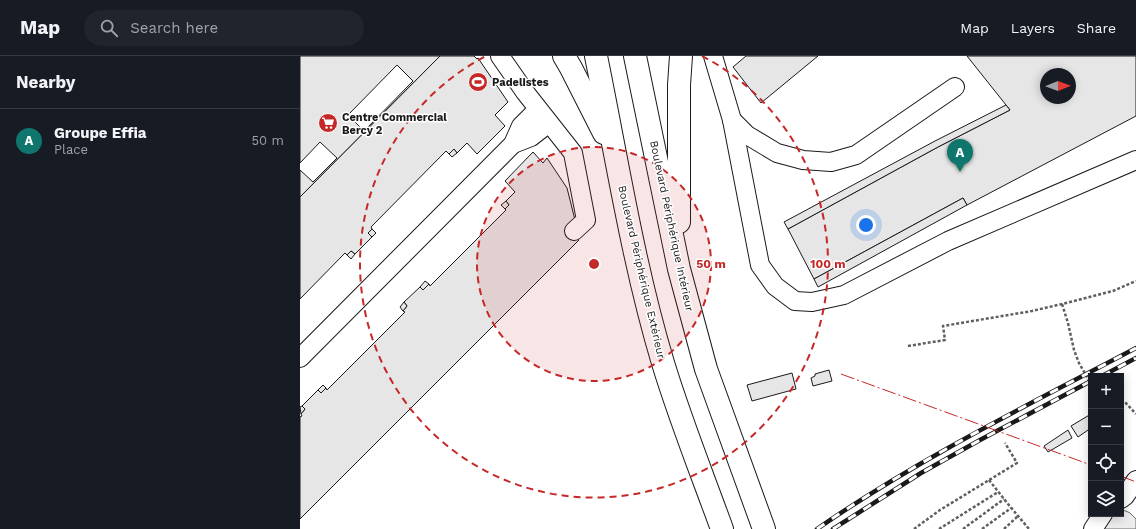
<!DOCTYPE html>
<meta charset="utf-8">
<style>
:root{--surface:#171b24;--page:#20242c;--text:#f1f3f6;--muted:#9ea1a6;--line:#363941;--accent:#0f766e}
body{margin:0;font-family:"Work Sans",sans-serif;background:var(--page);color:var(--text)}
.controls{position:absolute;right:12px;bottom:12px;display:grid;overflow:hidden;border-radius:0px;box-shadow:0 2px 10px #0003}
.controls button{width:36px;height:36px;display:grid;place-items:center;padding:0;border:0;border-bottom:1px solid var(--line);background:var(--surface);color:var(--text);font:20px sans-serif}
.compass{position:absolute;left:740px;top:12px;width:36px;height:36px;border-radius:50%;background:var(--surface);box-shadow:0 2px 10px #0003;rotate:89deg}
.you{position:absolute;left:566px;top:169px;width:14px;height:14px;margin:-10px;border:3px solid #fff;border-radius:50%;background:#1a73e8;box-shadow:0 0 0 6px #1a73e833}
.badge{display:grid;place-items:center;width:26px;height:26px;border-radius:50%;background:var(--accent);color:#fff;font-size:13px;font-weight:700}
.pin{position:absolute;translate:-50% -33px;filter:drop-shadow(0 1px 2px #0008)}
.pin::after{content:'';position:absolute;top:21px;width:14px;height:12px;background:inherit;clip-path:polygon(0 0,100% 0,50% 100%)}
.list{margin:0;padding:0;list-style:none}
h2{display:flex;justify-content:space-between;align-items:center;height:52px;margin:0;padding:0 16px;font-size:17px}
h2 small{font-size:13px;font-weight:400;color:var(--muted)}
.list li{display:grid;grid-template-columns:26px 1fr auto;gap:12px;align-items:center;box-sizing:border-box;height:64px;padding:0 16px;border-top:1px solid var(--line)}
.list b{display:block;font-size:15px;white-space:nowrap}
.list p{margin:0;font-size:13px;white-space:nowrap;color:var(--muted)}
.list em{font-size:13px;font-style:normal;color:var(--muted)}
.icon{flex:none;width:22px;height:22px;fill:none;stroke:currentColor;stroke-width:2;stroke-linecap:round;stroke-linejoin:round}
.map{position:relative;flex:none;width:836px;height:473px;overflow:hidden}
header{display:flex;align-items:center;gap:24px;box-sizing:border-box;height:56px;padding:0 20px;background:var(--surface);border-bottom:1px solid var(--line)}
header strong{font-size:19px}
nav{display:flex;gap:22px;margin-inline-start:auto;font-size:14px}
.search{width:280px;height:36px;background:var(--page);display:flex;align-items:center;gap:10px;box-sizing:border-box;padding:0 14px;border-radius:22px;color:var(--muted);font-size:15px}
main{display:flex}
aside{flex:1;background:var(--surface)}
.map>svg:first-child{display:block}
</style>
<header>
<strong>Map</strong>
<div class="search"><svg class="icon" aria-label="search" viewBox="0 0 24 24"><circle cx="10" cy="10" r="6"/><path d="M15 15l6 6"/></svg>Search here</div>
<nav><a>Map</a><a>Layers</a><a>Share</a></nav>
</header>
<main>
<aside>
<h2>Nearby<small></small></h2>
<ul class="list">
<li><span class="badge">A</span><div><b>Groupe Effia</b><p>Place</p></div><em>50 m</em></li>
</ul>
</aside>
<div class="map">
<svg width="836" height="473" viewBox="0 0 836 473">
<rect width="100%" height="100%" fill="#fff"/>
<!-- parking -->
<path fill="#ededed" stroke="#6a6a6a" d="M821,454L826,455L830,457L836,463V473H803L813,458H821Z"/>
<!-- building -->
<g fill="#e6e6e6" stroke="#1a1a1a" fill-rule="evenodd">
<path d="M0,0H140L0,141V114L13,126L37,102L20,86L0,107ZM97,9L113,25L64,75L48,59Z"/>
<path d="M140,0H174L177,3L178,2L208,46L195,59L205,70L177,98L167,87L157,97L154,93L149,98L146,95L71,171L72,173L68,177L72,181L55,198L51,195L47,199L45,197L0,243V141Z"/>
<path d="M446,0H518L461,47L433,11Z"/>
<path d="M667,0H836V60L667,149L663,142L514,223L488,173L638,91L710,54ZM746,18H770V42H746Z"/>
<path d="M706,49L710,54L638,91L488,173L484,166L635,85Z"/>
<path d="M154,93L157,97L152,101L149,98Z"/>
<path d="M233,96L243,107L247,102L267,132L275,164L267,172L279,184L0,463V361L2,360L1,358L5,353L2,350L18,334L21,337L26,332L27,334L105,256L103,255L107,250L104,246L120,231L123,234L129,228L130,230L206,154L205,153L209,149L206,145L215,136L205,125Z"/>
<path d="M663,142L667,149L518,231L514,223Z"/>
<path d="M206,145L209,149L205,153L201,149Z"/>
<path d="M72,173L76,177L72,181L68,177Z"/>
<path d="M51,195L55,198L51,203L47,199Z"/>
<path d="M125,225L129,228L123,234L120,231Z"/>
<path d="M104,246L107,250L103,255L100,251Z"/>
<path d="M529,314L532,325L513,330L511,322L515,320V318Z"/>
<path d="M492,317L496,333L452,345L447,329Z"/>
<path d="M23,329L26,332L21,337L18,334Z"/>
<path d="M2,350L5,353L1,358L0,351Z"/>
<path d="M791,358V372L778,381L771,370Z"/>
<path d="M768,374L772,382L748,396L744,390Z"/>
</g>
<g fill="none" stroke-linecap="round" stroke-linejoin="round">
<!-- minor casing -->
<g stroke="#1a1a1a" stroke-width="20">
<g id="minor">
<path d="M200,0L225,36L273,97L286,164L274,175"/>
<path d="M413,0L432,64L447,79L477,97L503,104L531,106L556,99L655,31"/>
<path d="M432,64L460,209L475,230L495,245L512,246L544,239L648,185L836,104"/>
<path d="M213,88L231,81L249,67"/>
<path d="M0,302L213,88L221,70L238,53"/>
<path d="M821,443L825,440L836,424"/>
<path d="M793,473L803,458"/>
</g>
</g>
<!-- highway casing -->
<g stroke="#1a1a1a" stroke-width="24">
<g id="highway">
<path d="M264,0L271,12L304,77"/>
<path d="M296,0C317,103 333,207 363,307C380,363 402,418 422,473"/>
<path d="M335,0L379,213L406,313L464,473"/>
<path d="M379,166V29L381,0"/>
</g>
</g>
<!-- path -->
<g stroke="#5f5f5f" stroke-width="2.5" stroke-dasharray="3 2" stroke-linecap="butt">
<path d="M762,248L768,267L774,294L779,307L791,328"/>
<path d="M608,290L645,284L643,270L732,255L762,248L813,235L836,225"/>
<path d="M821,346L824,345L836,358"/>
<path d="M689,424L708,448L729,473"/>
<path d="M614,473L640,454L717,407L705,387"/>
<path d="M639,473L698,436"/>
<path d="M663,473L704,443"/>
<path d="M682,473L711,452"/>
<path d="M704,473L718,460"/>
</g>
<!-- minor -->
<use href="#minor" stroke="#fff" stroke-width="18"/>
<!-- highway -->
<use href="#highway" stroke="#fff" stroke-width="22"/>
<!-- rail casing -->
<g stroke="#1a1a1a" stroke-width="4.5">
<g id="rail">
<path d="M802,320L836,302"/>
<path d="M517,473C618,403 728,349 836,292"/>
<path d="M533,473L621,417L680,384L791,325"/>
</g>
</g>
<!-- rail -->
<use href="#rail" stroke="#fff" stroke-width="3" stroke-dasharray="9" stroke-linecap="butt"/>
<!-- power -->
<g stroke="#c62828" stroke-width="1" stroke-dasharray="14 3 2 3" stroke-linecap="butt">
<path d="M541,318L791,409"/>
<path d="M821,420L836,426"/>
</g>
</g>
<!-- distance rings -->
<circle cx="294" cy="208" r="117" fill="#c62828" fill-opacity=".12"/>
<g fill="none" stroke="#c62828" stroke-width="2" stroke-dasharray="7 5">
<circle cx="294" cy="208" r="117"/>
<path d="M402 0A234 234 0 1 1 186 0"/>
</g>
<!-- icons -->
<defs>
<g id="stadium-disc" transform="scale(1)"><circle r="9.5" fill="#c62828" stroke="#fff"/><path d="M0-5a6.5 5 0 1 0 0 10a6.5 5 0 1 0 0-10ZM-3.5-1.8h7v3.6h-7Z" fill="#fff"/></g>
<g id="supermarket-disc" transform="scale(1)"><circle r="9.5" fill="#c62828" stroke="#fff"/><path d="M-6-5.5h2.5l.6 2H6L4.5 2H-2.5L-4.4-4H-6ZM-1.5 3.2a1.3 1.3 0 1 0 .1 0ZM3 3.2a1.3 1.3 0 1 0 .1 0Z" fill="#fff"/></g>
</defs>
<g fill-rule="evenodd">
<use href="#stadium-disc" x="178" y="26"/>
<use href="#supermarket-disc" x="28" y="67"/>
</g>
<g text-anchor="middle" stroke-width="3" stroke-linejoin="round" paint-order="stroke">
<!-- poi labels -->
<g font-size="11" font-weight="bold" fill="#1a1a1a" stroke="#fff" text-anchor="start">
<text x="192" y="30">Padelistes</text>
<text x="42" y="65">Centre Commercial<tspan x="42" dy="13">Bercy 2</tspan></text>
</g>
<!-- street labels -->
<g font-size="11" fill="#1a1a1a" stroke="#fff">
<text transform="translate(372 170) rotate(78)" y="4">Boulevard Périphérique Intérieur</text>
<text transform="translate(342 216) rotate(77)" y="4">Boulevard Périphérique Extérieur</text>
</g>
</g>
<circle cx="294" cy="208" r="6" fill="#c62828" stroke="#fff" stroke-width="2"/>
<g font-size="12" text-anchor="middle" font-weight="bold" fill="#c62828" stroke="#fff" stroke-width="3" stroke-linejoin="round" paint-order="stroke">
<text x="411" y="212">50 m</text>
<text x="528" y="212">100 m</text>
</g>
</svg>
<div class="controls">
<button>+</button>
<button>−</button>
<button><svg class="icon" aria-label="locate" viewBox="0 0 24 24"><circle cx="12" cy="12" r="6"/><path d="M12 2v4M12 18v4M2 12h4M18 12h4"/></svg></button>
<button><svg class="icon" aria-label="layers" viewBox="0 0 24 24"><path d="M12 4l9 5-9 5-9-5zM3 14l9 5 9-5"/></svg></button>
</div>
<svg class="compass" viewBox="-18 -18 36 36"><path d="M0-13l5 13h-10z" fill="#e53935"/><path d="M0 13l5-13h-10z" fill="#9ea1a6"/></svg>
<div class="you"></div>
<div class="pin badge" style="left:660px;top:116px">A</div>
</div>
</main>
